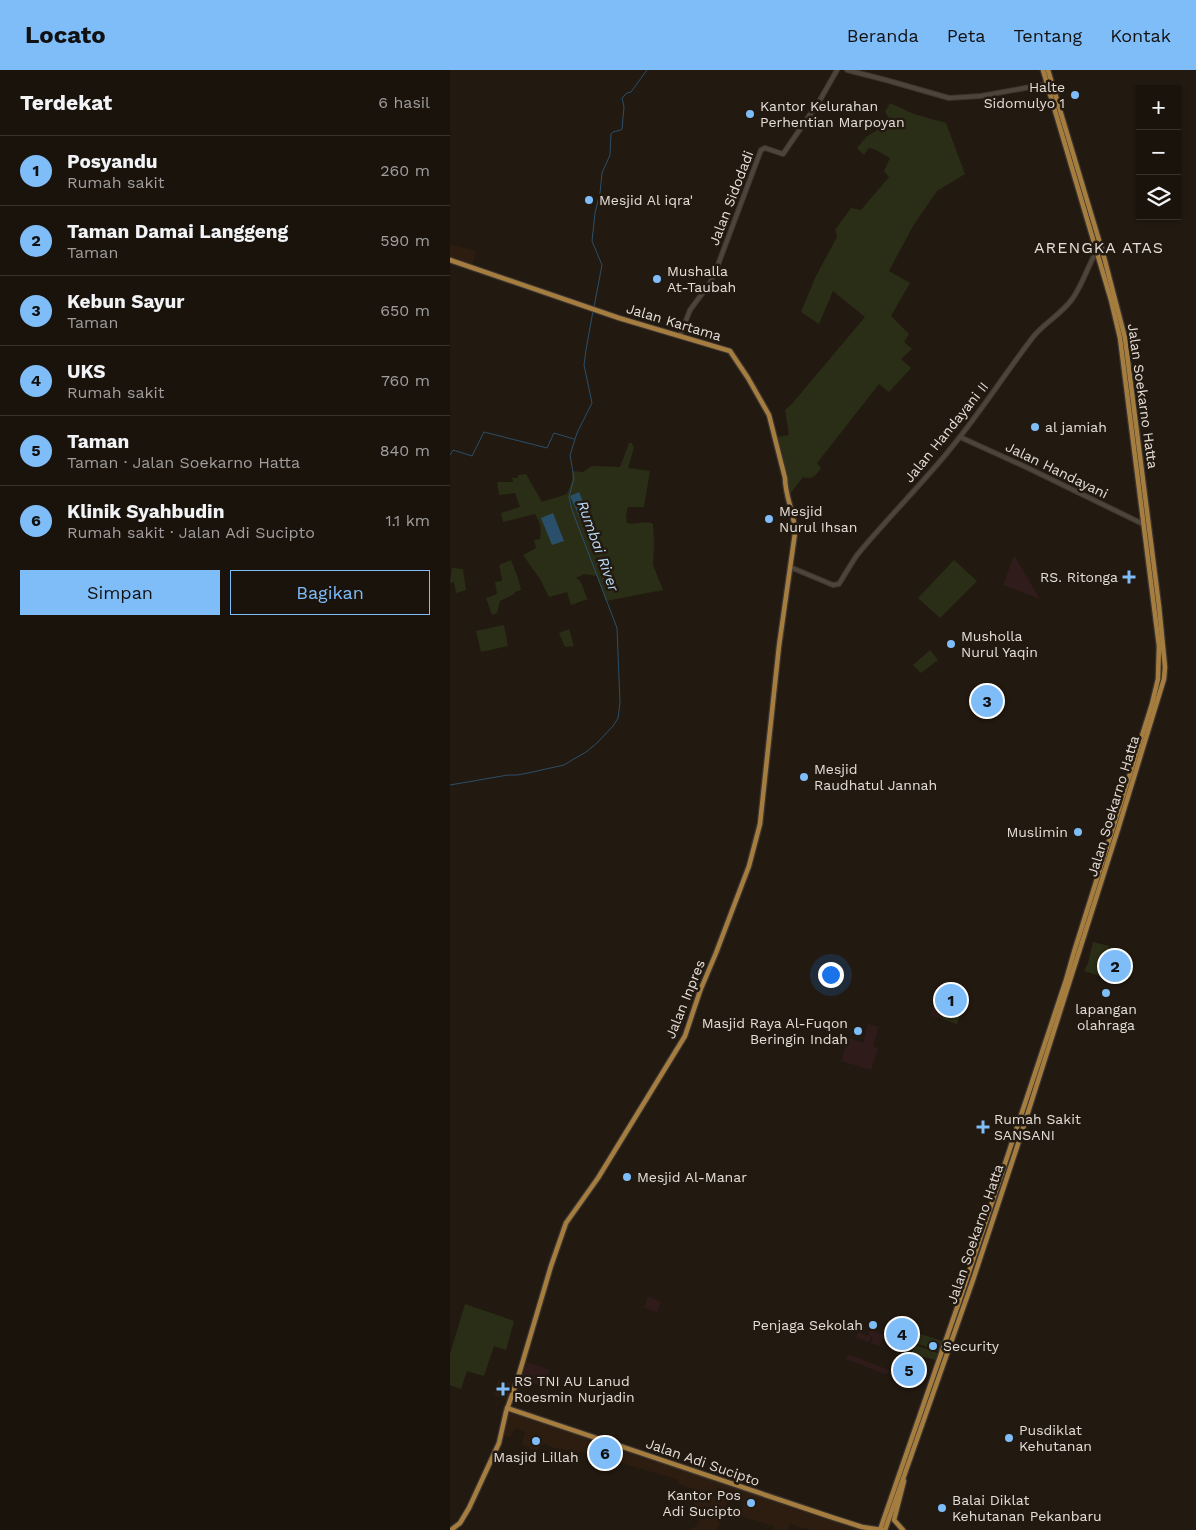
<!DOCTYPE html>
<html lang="id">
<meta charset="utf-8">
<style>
:root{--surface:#1a130c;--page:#27201a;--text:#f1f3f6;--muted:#9f9e9d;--line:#38322d;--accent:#7fbdf9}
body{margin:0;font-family:"Work Sans",sans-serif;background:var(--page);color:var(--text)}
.controls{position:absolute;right:15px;top:15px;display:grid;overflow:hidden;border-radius:0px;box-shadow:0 1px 4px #0004}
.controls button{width:45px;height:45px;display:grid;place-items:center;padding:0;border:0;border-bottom:1px solid var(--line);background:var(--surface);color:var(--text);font:25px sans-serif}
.you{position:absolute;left:380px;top:904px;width:18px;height:18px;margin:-12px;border:4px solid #fff;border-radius:50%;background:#1a73e8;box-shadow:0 0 0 8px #1a73e833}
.badge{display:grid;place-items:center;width:32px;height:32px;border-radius:50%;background:var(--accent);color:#111;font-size:16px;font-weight:700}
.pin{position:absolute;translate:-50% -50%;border:2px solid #fff;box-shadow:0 1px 5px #0006}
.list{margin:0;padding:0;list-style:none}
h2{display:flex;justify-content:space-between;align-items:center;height:65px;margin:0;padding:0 20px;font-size:21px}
h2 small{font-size:16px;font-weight:400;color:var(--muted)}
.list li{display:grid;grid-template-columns:32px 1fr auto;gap:15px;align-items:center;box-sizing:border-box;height:70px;padding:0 20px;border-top:1px solid var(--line)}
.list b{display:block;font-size:19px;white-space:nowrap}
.list p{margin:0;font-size:16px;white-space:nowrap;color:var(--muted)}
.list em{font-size:16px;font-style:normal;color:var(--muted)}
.actions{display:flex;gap:10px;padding:15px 20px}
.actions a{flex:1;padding:11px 0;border:1px solid var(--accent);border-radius:0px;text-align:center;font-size:18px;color:var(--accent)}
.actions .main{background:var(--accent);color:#111}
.icon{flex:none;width:28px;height:28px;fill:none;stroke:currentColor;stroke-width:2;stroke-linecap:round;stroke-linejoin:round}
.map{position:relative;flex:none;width:746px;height:1460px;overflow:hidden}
header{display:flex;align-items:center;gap:30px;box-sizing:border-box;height:70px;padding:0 25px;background:var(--accent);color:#111}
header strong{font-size:24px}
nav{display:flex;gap:28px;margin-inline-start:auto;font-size:18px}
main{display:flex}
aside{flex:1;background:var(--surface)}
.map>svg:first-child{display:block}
</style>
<header>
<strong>Locato</strong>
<nav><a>Beranda</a><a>Peta</a><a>Tentang</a><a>Kontak</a></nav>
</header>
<main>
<aside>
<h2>Terdekat<small>6 hasil</small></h2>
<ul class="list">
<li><span class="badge">1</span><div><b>Posyandu</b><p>Rumah sakit</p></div><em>260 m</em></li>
<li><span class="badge">2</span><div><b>Taman Damai Langgeng</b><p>Taman</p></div><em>590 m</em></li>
<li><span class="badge">3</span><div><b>Kebun Sayur</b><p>Taman</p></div><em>650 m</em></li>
<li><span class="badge">4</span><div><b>UKS</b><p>Rumah sakit</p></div><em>760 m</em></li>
<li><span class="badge">5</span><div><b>Taman</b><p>Taman · Jalan Soekarno Hatta</p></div><em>840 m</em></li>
<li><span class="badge">6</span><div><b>Klinik Syahbudin</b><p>Rumah sakit · Jalan Adi Sucipto</p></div><em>1.1 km</em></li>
</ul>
<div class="actions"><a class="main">Simpan</a><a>Bagikan</a></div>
</aside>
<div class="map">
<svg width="746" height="1460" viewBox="0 0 746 1460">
<rect width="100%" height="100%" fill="#221910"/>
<!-- built -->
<g fill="#2c1d10">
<path d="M0,174L26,181L22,196L0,188Z"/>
<path d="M48,1309L63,1313L58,1330L43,1325Z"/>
<path d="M60,1341L407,1456L408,1460H360L340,1454L338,1460H323L324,1456L290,1446L294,1432L279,1427L267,1460H239L248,1455L252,1445L241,1441L248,1421L228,1414L229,1410L138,1383L126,1382L101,1377L94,1373L86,1382L72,1374L75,1362L65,1358L60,1368L52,1364Z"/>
</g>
<!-- industrial -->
<path fill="#2f1c1b" d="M564,485L590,529L553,515Z"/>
<!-- education -->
<g fill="#2f1c1a">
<path d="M487,923L499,927L492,949L480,946Z"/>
<path d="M418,954L429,957L423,976L428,978L421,1000L391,991L398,968L413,973Z"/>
<path d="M198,1226L211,1232L207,1242L194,1238Z"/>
<path d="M420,1260L434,1265L429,1276L421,1273L423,1267L421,1266L419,1272L406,1268L408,1262L418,1266Z"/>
<path d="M398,1284L439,1300L437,1305L396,1289Z"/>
<path d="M77,1292L100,1300L94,1317L71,1309Z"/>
</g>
<!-- green -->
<g fill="#2a2e16">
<path d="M440,33L464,44L496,53L515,104L487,121L463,156L439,201L460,213L441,246L459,264L454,272L462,279L451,289L461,298L439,322L429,314L367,393L371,398C367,405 362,410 353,407L340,424L327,367L339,365L335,340L341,335L415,247L383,221L369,254L351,242L366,206L386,169L387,165L385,160L401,138L411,140L439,107L434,101L440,88L426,80L419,78L414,85L407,78L416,67L429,59L428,55H436L440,50L435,42Z"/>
<path d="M179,373H182L184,378L178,398L200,401L194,437H178L176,446L177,453C185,455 196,450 203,454L204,473L203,495L213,520L156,531L147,506L134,504L126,508C134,511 133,523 138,529L121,535L117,522L99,527L90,509L73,485L86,478L84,470L90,469C92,458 90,453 85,444L53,452L51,443L70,437L65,423L49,425L47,412H63L62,408H68V405L76,404L92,432L117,424L122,411V401L133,402L142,396L170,397Z"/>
<path d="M61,490L68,508L71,520L65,522L64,524L50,531L47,543L42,545L36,528L47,524L45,512L51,511L52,509L49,495Z"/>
<path d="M504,490L527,511L490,548L468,528Z"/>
<path d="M2,498L13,499L16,520L6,523L4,512L0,513Z"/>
<path d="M54,555L58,576L31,582L26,561Z"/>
<path d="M119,559L124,576L115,577L109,563Z"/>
<path d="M480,580L488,590L471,603L463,595Z"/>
<path d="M531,614L552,634L542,645L522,628Z"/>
<path d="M643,872L659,876L654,897L656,898L660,877L677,881L668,912L634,901L638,893Z"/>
<path d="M506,929L514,932L507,954L492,949L497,931L504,933Z"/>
<path d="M15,1234L64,1251L56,1280L44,1276L34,1306L17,1301L11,1319L0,1315V1284Z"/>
<path d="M468,1263L492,1271L489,1281L468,1274H464Z"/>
<path d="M464,1276H468L488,1283L486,1290L474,1287L453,1309Z"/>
</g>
<!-- water -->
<g fill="#2a4f6a">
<path d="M129,422L144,457L135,460L120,426Z"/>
<path d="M103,443L114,471L102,475L91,448Z"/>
</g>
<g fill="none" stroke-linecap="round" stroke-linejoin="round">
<!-- stream -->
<g stroke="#2a4f6a" stroke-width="1">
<path d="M144,237L152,195L142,171L145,143L150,123L152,103L160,85L161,64L163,62L171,60L172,59L174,37L172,28L177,23L181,22L197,0"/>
<path d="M0,385L3,380L22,386L34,362L97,378L104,363L124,369"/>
<path d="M0,715L58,705H67L78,703L114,695L122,690L136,682L147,673L163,656L168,648L170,633L167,558L122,440L119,427L124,408L120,385L127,363L142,333L134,295L136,280L143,241"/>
</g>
<!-- minor casing -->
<g stroke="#3c3430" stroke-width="6">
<g id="minor">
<path d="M397,0L436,10L499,28L531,26L597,14"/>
<path d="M230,266L240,240L260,213L266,200L311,80L315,78L333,84L370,30L387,0"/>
<path d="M510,367L578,398L693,454"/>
<path d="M340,497L383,515L389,514C395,504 401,494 407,485C436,450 468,418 497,383C528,346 554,305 583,267C595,252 612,244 623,228C633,213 638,196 647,180"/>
</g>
</g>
<!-- major casing -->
<g stroke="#3c3430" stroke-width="7">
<g id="major">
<path d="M0,190L169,248L280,281L298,308L319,345L335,408C335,427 345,444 345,463L329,576L310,754L299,796L266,883L250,921L235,966L148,1108L116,1153L101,1196L67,1311L56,1342L49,1373L19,1438L10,1453L1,1460"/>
<path d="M57,1338L381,1447L412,1457L432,1460"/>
<path d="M430,1460L508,1235L616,910L624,882L702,634L708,609L709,576L670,268L661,230L593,0"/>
<path d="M435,1460L523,1210L567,1077L669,756L714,609L715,597L709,536L675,268L654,187L598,0"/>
<path d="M453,1460L444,1450L454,1411"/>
</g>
</g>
<!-- minor -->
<use href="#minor" stroke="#4f443a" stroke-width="4"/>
<!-- major -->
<use href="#major" stroke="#a47d3f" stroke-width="4.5"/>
</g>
<!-- markers -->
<g fill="#7fbdf9" stroke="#221910" stroke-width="2">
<circle cx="625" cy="25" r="5"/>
<circle cx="300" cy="44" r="5"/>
<circle cx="139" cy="130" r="5"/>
<circle cx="207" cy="209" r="5"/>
<circle cx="585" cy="357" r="5"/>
<circle cx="319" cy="449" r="5"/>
<path d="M676.5 499.5h5v5h5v5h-5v5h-5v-5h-5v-5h5z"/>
<circle cx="501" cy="574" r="5"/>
<circle cx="354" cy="707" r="5"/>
<circle cx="628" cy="762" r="5"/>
<circle cx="656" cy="923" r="5"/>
<circle cx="408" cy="961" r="5"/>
<path d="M530.5 1049.5h5v5h5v5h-5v5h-5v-5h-5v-5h5z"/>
<circle cx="177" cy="1107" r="5"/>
<circle cx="423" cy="1255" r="5"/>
<circle cx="483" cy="1276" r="5"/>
<path d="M50.5 1311.5h5v5h5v5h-5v5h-5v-5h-5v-5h5z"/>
<circle cx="559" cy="1368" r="5"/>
<circle cx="86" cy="1371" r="5"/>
<circle cx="301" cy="1433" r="5"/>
<circle cx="492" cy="1438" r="5"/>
</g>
<g text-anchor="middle" stroke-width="5" stroke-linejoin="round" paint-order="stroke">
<!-- poi labels -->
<g font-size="14" fill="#e5ded8" stroke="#221910" text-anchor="start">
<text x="615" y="22" text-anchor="end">Halte<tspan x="615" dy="16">Sidomulyo 1</tspan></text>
<text x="310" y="41">Kantor Kelurahan<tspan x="310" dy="16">Perhentian Marpoyan</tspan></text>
<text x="149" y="135">Mesjid Al iqra'</text>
<text x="217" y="206">Mushalla<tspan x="217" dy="16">At-Taubah</tspan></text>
<text x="595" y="362">al jamiah</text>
<text x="329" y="446">Mesjid<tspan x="329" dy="16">Nurul Ihsan</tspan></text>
<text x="668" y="512" text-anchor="end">RS. Ritonga</text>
<text x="511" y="571">Musholla<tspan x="511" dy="16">Nurul Yaqin</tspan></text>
<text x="364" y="704">Mesjid<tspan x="364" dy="16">Raudhatul Jannah</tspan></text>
<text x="618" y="767" text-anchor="end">Muslimin</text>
<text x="656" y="944" text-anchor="middle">lapangan<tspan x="656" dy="16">olahraga</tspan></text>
<text x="398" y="958" text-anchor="end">Masjid Raya Al-Fuqon<tspan x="398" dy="16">Beringin Indah</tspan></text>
<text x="544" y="1054">Rumah Sakit<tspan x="544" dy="16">SANSANI</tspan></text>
<text x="187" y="1112">Mesjid Al-Manar</text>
<text x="413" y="1260" text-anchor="end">Penjaga Sekolah</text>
<text x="493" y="1281">Security</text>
<text x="64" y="1316">RS TNI AU Lanud<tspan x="64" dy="16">Roesmin Nurjadin</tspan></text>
<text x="569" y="1365">Pusdiklat<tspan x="569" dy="16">Kehutanan</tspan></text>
<text x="86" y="1392" text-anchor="middle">Masjid Lillah</text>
<text x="291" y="1430" text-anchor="end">Kantor Pos<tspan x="291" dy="16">Adi Sucipto</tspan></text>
<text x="502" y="1435">Balai Diklat<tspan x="502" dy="16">Kehutanan Pekanbaru</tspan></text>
</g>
<!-- street labels -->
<g font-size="14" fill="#e5ded8" stroke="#221910">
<text transform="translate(281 128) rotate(-69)" y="5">Jalan Sidodadi</text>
<text transform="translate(224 252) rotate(17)" y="5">Jalan Kartama</text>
<text transform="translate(693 326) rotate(82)" y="5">Jalan Soekarno Hatta</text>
<text transform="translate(496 362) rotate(-51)" y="5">Jalan Handayani II</text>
<text transform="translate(607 400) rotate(26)" y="5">Jalan Handayani</text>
<text transform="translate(663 736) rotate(-73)" y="5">Jalan Soekarno Hatta</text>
<text transform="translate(235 929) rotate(-68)" y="5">Jalan Inpres</text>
<text transform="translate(525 1164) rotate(-71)" y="5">Jalan Soekarno Hatta</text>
<text transform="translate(253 1392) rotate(19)" y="5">Jalan Adi Sucipto</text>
</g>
<!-- water labels -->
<g font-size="15" font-style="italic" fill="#b5d9f6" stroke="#221910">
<text transform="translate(148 476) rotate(70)" y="5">Rumbai River</text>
</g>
<!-- quarter labels -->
<g font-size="16" letter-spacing="1" fill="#e5ded8" stroke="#221910">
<text x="649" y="183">ARENGKA ATAS</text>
</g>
</g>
</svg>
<div class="controls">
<button>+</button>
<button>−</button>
<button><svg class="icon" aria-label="layers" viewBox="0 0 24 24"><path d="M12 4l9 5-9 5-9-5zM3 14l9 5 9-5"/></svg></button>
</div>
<div class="you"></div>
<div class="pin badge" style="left:501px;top:930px">1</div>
<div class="pin badge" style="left:665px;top:896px">2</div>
<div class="pin badge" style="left:537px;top:631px">3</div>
<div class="pin badge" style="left:452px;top:1264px">4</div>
<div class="pin badge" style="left:459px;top:1300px">5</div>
<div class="pin badge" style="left:155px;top:1383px">6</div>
</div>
</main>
